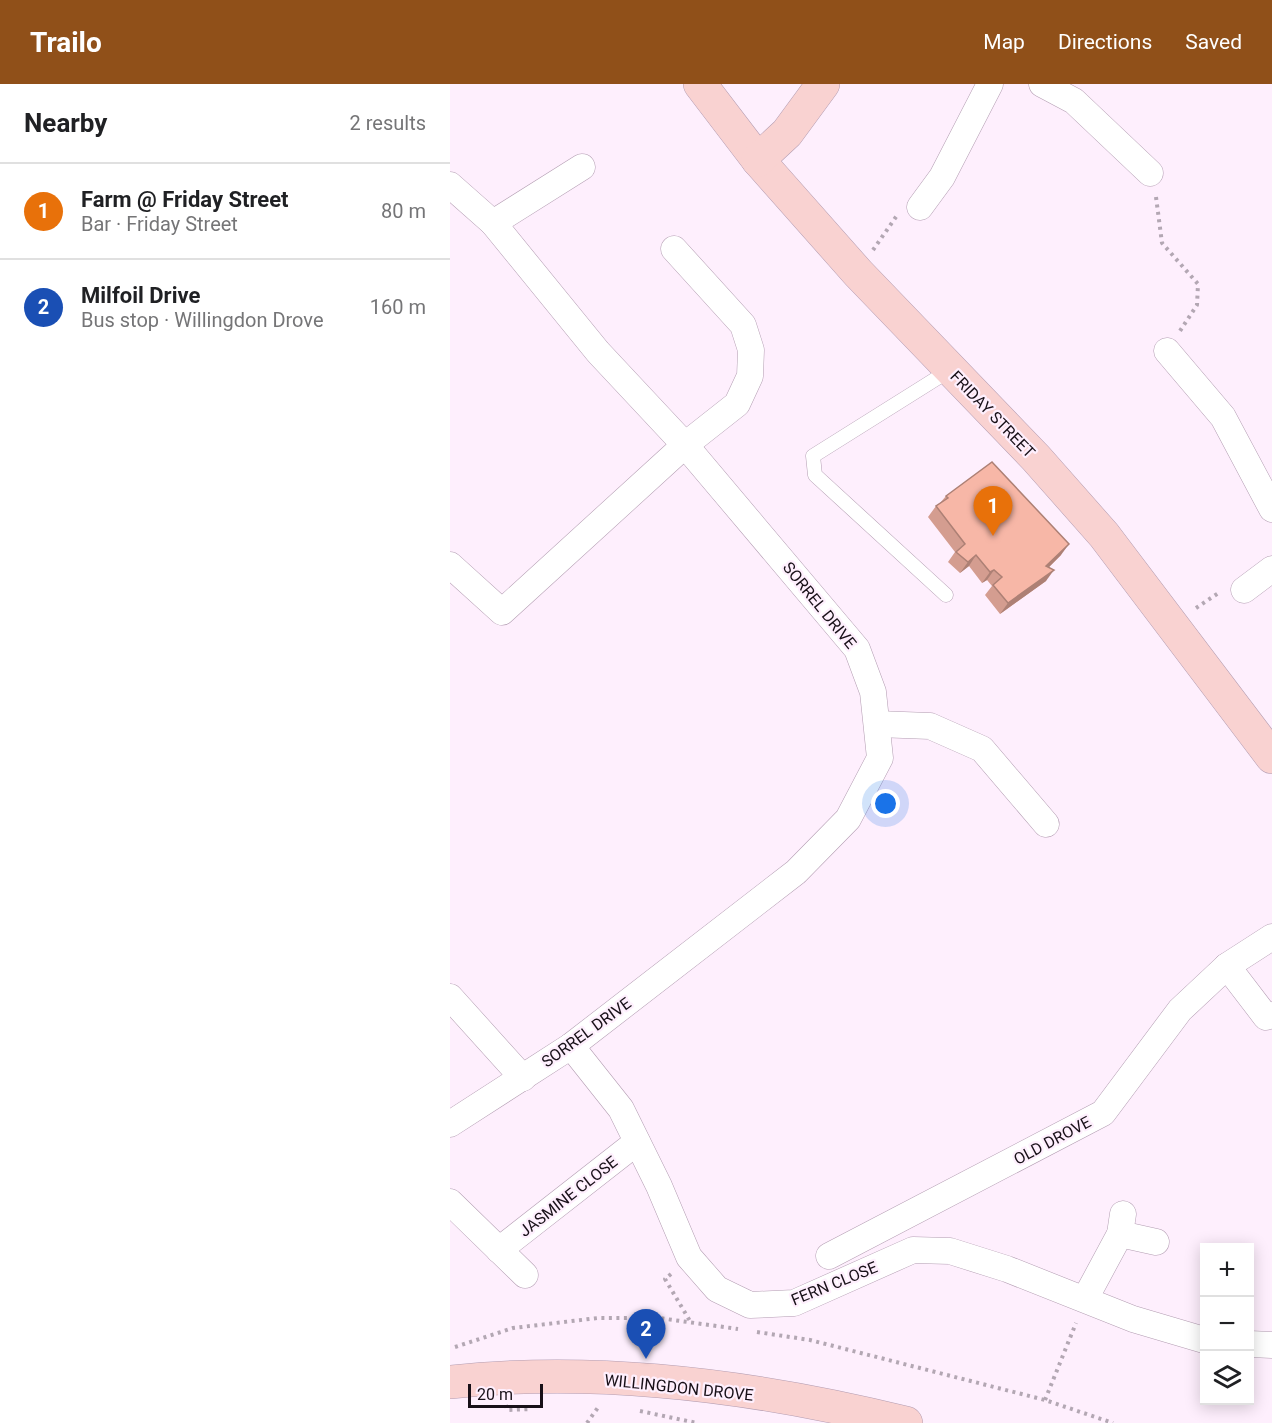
<!DOCTYPE html>
<meta charset="utf-8">
<style>
:root{--surface:#fff;--page:#f6f6f6;--text:#202124;--muted:#757577;--line:#e0e0e0;--accent:#905019}
body{margin:0;font-family:Roboto,sans-serif;background:var(--page);color:var(--text)}
.controls{position:absolute;right:18px;bottom:18px;display:grid;overflow:hidden;border-radius:0px;box-shadow:0 3px 15px #0003}
.controls button{width:54px;height:54px;display:grid;place-items:center;padding:0;border:0;border-bottom:2px solid var(--line);background:var(--surface);color:var(--text);font:30px sans-serif}
.scale{position:absolute;left:18px;bottom:15px;width:75px;box-sizing:border-box;padding-left:6px;border:3px solid #181018;border-top:0;font-size:16px;line-height:21px;white-space:nowrap;color:#181018;-webkit-text-stroke:4px #feeffd;paint-order:stroke}
.you{position:absolute;left:436px;top:720px;width:21px;height:21px;margin:-15px;border:4px solid #fff;border-radius:50%;background:#1a73e8;box-shadow:0 0 0 9px #1a73e833}
.badge{display:grid;place-items:center;width:39px;height:39px;border-radius:50%;background:var(--accent);color:#fff;font-size:20px;font-weight:700}
.pin{position:absolute;translate:-50% -50px;filter:drop-shadow(0 2px 3px #0008)}
.pin::after{content:'';position:absolute;top:32px;width:21px;height:18px;background:inherit;clip-path:polygon(0 0,100% 0,50% 100%)}
.list{margin:0;padding:0;list-style:none}
h2{display:flex;justify-content:space-between;align-items:center;height:78px;margin:0;padding:0 24px;font-size:26px}
h2 small{font-size:20px;font-weight:400;color:var(--muted)}
.list li{display:grid;grid-template-columns:39px 1fr auto;gap:18px;align-items:center;box-sizing:border-box;height:96px;padding:0 24px;border-top:2px solid var(--line)}
.list b{display:block;font-size:22px;white-space:nowrap}
.list p{margin:0;font-size:20px;white-space:nowrap;color:var(--muted)}
.list em{font-size:20px;font-style:normal;color:var(--muted)}
.icon{flex:none;width:33px;height:33px;fill:none;stroke:currentColor;stroke-width:2;stroke-linecap:round;stroke-linejoin:round}
.map{position:relative;flex:none;width:822px;height:1339px;overflow:hidden}
header{display:flex;align-items:center;gap:36px;box-sizing:border-box;height:84px;padding:0 30px;background:var(--accent);color:#fff}
header strong{font-size:28px}
nav{display:flex;gap:33px;margin-inline-start:auto;font-size:21px}
main{display:flex}
aside{flex:1;background:var(--surface)}
.map>svg:first-child{display:block}
</style>
<header>
<strong>Trailo</strong>
<nav><a>Map</a><a>Directions</a><a>Saved</a></nav>
</header>
<main>
<aside>
<h2>Nearby<small>2 results</small></h2>
<ul class="list">
<li><span class="badge" style="background:#e8710a">1</span><div><b>Farm @ Friday Street</b><p>Bar · Friday Street</p></div><em>80 m</em></li>
<li><span class="badge" style="background:#1a4fb4">2</span><div><b>Milfoil Drive</b><p>Bus stop · Willingdon Drove</p></div><em>160 m</em></li>
</ul>
</aside>
<div class="map">
<svg width="822" height="1339" viewBox="0 0 822 1339">
<rect width="100%" height="100%" fill="#feeffd"/>
<g fill="none" stroke-linecap="round" stroke-linejoin="round">
<!-- lane casing -->
<g stroke="#b39db2" stroke-width="15">
<path id="lane" d="M496,511L365,391L363,372L500,286"/>
</g>
<!-- street casing -->
<g stroke="#b39db2" stroke-width="27">
<g id="street">
<path d="M592,0L624,17L700,89"/>
<path d="M0,101L43,139L148,268L235,361L407,565L423,608L430,674L398,735L346,788L121,962L0,1040"/>
<path d="M470,123L492,93L540,0"/>
<path d="M43,139L132,83"/>
<path d="M717,267L773,333L822,425"/>
<path d="M0,481L52,528L235,361L287,320L300,292L301,266L293,241L224,165"/>
<path d="M794,506L822,485"/>
<path d="M427,640L480,642L532,665L596,740"/>
<path d="M777,882L816,933L822,931"/>
<path d="M0,913L73,994"/>
<path d="M121,962L171,1025L209,1102L239,1173L267,1205L300,1221L344,1219L463,1166L500,1167L557,1185L683,1235L754,1256"/>
<path d="M0,1118L75,1191"/>
<path d="M670,1150L706,1158"/>
<path d="M49,1166L187,1058"/>
<path d="M379,1172L653,1029L730,926L777,882L822,853"/>
<path d="M635,1215L670,1150L673,1130"/>
<path d="M800,1260L822,1261"/>
</g>
</g>
<!-- secondary casing -->
<g stroke="#b39db2" stroke-width="34">
<g id="secondary">
<path d="M250,0L308,76L408,189L586,374L654,451L822,673"/>
<path d="M308,76L337,49L373,0"/>
<path d="M0,1298C149,1282 310,1303 456,1339"/>
</g>
</g>
<!-- path -->
<g stroke="#b3a7b3" stroke-width="4" stroke-dasharray="3 4.5" stroke-linecap="butt">
<path d="M706,113L712,159L748,200L747,221L730,247"/>
<path d="M423,166L448,130"/>
<path d="M746,524L770,508"/>
<path d="M221,1190L215,1195L240,1237"/>
<path d="M307,1248L360,1256L595,1316L663,1339"/>
<path d="M5,1263L63,1244L148,1234H209L288,1245"/>
<path d="M595,1316L626,1239"/>
<path d="M56,1321L57,1326L81,1325"/>
<path d="M190,1327L247,1339"/>
<path d="M137,1339L149,1322"/>
</g>
<!-- lane -->
<use href="#lane" stroke="#fff" stroke-width="14"/>
<!-- street -->
<use href="#street" stroke="#fff" stroke-width="26"/>
<!-- secondary -->
<use href="#secondary" stroke="#f9d2d1" stroke-width="33"/>
</g>
<!-- wall -->
<path fill="#d49d90" d="M496,412L611,471L599,483L596,497L550,530L535,511L542,502L537,496L532,499L519,482L510,489L498,478L505,468L478,433L486,422L490,419Z"/>
<!-- shaded-wall -->
<g fill="#ad8075">
<path d="M619,460L611,471L589,493L596,482Z"/>
<path d="M526,471L519,482L510,489L518,478Z"/>
<path d="M544,486L537,496L532,499L540,488Z"/>
<path d="M604,486L596,497L550,530L558,519Z"/>
</g>
<!-- building -->
<path fill="#f7b7a7" stroke="#ad8075" stroke-width="1.5" d="M542,378L619,460L596,482L604,486L558,519L543,501L552,493L544,486L540,488L526,471L518,478L506,468L515,460L486,422L498,414L496,412Z"/>
<g text-anchor="middle" stroke-width="4.5" stroke-linejoin="round" paint-order="stroke">
<!-- street labels -->
<g font-size="16" fill="#181018" stroke="#feeffd">
<text transform="translate(543 330) rotate(46)" y="6">FRIDAY STREET</text>
<text transform="translate(370 521) rotate(51)" y="6">SORREL DRIVE</text>
<text transform="translate(136 948) rotate(-36)" y="6">SORREL DRIVE</text>
<text transform="translate(602 1056) rotate(-28)" y="6">OLD DROVE</text>
<text transform="translate(118 1112) rotate(-38)" y="6">JASMINE CLOSE</text>
<text transform="translate(384 1199) rotate(-22)" y="6">FERN CLOSE</text>
<text transform="translate(229 1303) rotate(6)" y="6">WILLINGDON DROVE</text>
</g>
</g>
</svg>
<div class="controls">
<button>+</button>
<button>−</button>
<button><svg class="icon" aria-label="layers" viewBox="0 0 24 24"><path d="M12 4l9 5-9 5-9-5zM3 14l9 5 9-5"/></svg></button>
</div>
<div class="scale">20 m</div>
<div class="you"></div>
<div class="pin badge" style="left:543px;top:452px;background:#e8710a">1</div>
<div class="pin badge" style="left:196px;top:1275px;background:#1a4fb4">2</div>
</div>
</main>
